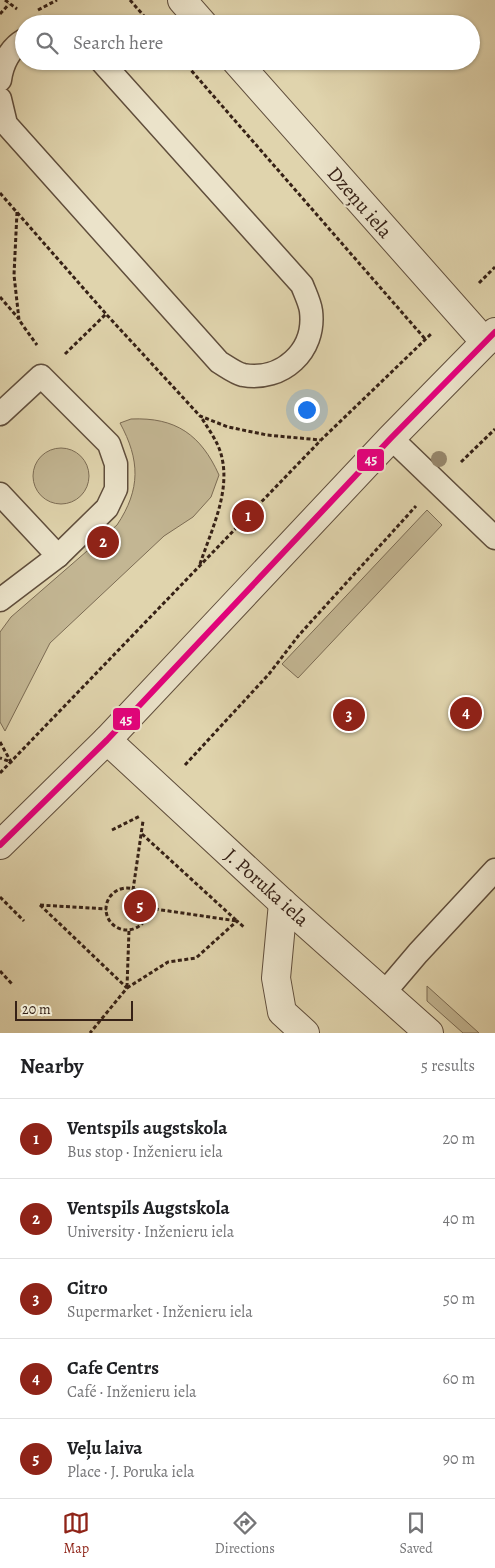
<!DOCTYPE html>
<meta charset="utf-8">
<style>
:root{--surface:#fff;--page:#f2f2f2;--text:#202124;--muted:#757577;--line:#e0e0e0;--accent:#8f2418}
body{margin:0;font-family:Alegreya,serif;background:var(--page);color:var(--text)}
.scale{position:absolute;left:15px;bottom:12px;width:118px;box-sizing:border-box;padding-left:5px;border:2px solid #362116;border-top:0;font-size:14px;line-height:18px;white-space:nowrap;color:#362116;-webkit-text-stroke:4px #ebe3ca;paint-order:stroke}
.you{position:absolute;left:306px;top:409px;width:18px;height:18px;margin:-12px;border:4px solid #fff;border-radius:50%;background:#1a73e8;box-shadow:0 0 0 8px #1a73e833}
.badge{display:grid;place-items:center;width:32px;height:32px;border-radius:50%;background:var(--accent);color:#fff;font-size:16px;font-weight:700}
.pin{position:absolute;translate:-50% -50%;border:2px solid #fff;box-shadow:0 1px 5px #0006}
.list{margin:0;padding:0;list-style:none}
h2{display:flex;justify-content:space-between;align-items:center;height:65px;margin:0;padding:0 20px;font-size:21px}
h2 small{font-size:16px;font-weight:400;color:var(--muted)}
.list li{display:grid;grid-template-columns:32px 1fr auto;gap:15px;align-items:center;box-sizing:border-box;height:80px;padding:0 20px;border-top:1px solid var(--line)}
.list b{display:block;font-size:19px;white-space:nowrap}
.list p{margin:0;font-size:16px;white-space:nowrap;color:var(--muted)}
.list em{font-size:16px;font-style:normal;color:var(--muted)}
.icon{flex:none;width:28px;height:28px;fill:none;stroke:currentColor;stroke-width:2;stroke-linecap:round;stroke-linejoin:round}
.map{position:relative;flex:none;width:495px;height:1033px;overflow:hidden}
.search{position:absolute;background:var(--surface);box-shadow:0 1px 4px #0004;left:15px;right:15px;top:15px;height:55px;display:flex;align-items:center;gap:12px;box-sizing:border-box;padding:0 18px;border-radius:28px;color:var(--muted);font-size:19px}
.sheet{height:465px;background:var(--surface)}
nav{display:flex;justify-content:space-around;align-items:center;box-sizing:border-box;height:70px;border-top:1px solid var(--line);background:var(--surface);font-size:14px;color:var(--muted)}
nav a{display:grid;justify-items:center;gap:2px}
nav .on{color:var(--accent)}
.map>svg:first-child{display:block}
</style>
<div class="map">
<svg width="495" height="1033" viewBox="0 0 495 1033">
<rect width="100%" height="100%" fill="#e0d4ad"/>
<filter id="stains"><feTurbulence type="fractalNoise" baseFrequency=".004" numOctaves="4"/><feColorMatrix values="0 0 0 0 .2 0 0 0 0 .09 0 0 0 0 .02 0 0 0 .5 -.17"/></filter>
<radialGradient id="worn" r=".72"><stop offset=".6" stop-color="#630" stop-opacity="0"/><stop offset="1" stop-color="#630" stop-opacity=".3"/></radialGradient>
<!-- green -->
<g fill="#c3b693" stroke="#7c6c54">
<path d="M131,419C176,417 201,435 219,475L211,497L193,517L164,536L50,643L5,731L0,722V632L11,617L117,525C141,489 140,460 120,423Z"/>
<circle cx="61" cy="476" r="28"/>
<path d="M427,510L442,525L298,678L282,664Z"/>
<path d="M427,986L479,1033H463L427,1001Z"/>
</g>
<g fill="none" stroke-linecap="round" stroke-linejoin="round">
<!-- service casing -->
<g stroke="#604e3c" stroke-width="25">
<g id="service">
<path d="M0,80C2,64 10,48 24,40"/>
<path d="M0,99L6,124L219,362C226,366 235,373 243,375C282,382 316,351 311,311C310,303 305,293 302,285L101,61"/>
<path d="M0,414L41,376L109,444L116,464V489L107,508L58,556L0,600"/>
<path d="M391,438L495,538"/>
<path d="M0,494L58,556"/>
<path d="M384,993L418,953L495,870"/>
</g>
</g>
<!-- minor casing -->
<g stroke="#604e3c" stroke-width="30">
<g id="minor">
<path d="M182,0L203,24"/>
<path d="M236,61L485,342"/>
<path d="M283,903L276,978L282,1012L305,1033"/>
</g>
</g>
<!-- tertiary casing -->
<g stroke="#604e3c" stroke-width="30">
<g id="tertiary">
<path d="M107,740L283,903L429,1033"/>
<path d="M0,845L107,740L391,438L495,332"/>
</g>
</g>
<!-- path -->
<g stroke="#362116" stroke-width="3" stroke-dasharray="4 2.5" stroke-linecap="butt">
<path d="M5,0L17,9"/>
<path d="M130,0L151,24"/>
<path d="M38,10L57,0"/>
<path d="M0,14L9,4"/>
<path d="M183,61L426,340"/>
<path d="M0,193L106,314"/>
<path d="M17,212L14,275L19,320L37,345"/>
<path d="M479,283L495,267"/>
<path d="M0,297L19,319"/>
<path d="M65,354L106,314L200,416L228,427L267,435L320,440"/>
<path d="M461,462L495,429"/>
<path d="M200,564C211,531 230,493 222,458C219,443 209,430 201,417"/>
<path d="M0,742L11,762L0,758"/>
<path d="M185,765L269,674L299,635L416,506"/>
<path d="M0,773L321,440L432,333"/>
<path d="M112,830L140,816"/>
<path d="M142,834L237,921L148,908"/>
<circle cx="127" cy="909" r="21"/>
<path d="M133,890L143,821"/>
<path d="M0,897L24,921"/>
<path d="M40,905L127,988L90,1033"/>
<path d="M40,905L107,909"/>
<path d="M0,971L12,984"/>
<path d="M127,987L129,930"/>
<path d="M127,988L168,962L196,958L237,921L245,928"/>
</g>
<!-- service -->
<use href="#service" stroke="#ebe3ca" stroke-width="22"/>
<!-- minor -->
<use href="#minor" stroke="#ebe3ca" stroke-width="28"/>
<!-- tertiary -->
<use href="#tertiary" stroke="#ebe3ca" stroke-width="28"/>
<!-- bus-1 casing -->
<g stroke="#ebe3ca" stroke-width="10">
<path id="bus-1" d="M0,845L107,740L391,438L495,332"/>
</g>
<!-- bus-1 -->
<use href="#bus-1" stroke="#e5007d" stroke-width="6"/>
</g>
<!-- trees -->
<circle fill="#96866b" cx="439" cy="459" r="8"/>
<g text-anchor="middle" stroke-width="4.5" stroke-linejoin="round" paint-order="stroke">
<!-- street labels -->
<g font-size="20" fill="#362116" stroke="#ebe3ca">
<text transform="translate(360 202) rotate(49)" y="7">Dzeņu iela</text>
<text transform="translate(267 887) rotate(42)" y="7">J. Poruka iela</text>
</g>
</g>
<g stroke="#ebe3ca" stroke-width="2">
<rect x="356" y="448" width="29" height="24" rx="5" fill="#e5007d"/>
<rect x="112" y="707" width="29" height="24" rx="5" fill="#e5007d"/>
</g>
<g font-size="14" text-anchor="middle" font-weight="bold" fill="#fff">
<text x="371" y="464">45</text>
<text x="126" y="724">45</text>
</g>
<rect width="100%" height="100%" filter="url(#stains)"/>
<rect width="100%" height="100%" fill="url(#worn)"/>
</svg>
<div class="scale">20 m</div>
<div class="you"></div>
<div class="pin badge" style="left:248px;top:516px">1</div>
<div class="pin badge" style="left:103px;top:542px">2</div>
<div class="pin badge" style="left:349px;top:715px">3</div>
<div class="pin badge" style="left:466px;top:713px">4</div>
<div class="pin badge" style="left:140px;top:906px">5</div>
<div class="search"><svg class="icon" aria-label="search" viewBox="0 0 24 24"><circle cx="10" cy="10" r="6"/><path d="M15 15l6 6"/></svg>Search here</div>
</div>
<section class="sheet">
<h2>Nearby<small>5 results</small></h2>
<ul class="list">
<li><span class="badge">1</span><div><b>Ventspils augstskola</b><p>Bus stop · Inženieru iela</p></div><em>20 m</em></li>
<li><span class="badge">2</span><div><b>Ventspils Augstskola</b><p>University · Inženieru iela</p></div><em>40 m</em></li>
<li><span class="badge">3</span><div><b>Citro</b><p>Supermarket · Inženieru iela</p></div><em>50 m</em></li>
<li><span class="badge">4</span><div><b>Cafe Centrs</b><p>Café · Inženieru iela</p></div><em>60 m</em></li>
<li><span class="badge">5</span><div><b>Veļu laiva</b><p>Place · J. Poruka iela</p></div><em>90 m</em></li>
</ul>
</section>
<nav>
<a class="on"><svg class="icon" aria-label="map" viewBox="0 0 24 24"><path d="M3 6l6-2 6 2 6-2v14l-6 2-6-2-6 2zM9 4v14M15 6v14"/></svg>Map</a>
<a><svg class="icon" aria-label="directions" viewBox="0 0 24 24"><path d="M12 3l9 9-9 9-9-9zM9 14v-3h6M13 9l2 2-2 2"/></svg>Directions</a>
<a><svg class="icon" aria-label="saved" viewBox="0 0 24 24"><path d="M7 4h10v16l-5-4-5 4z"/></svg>Saved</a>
</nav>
